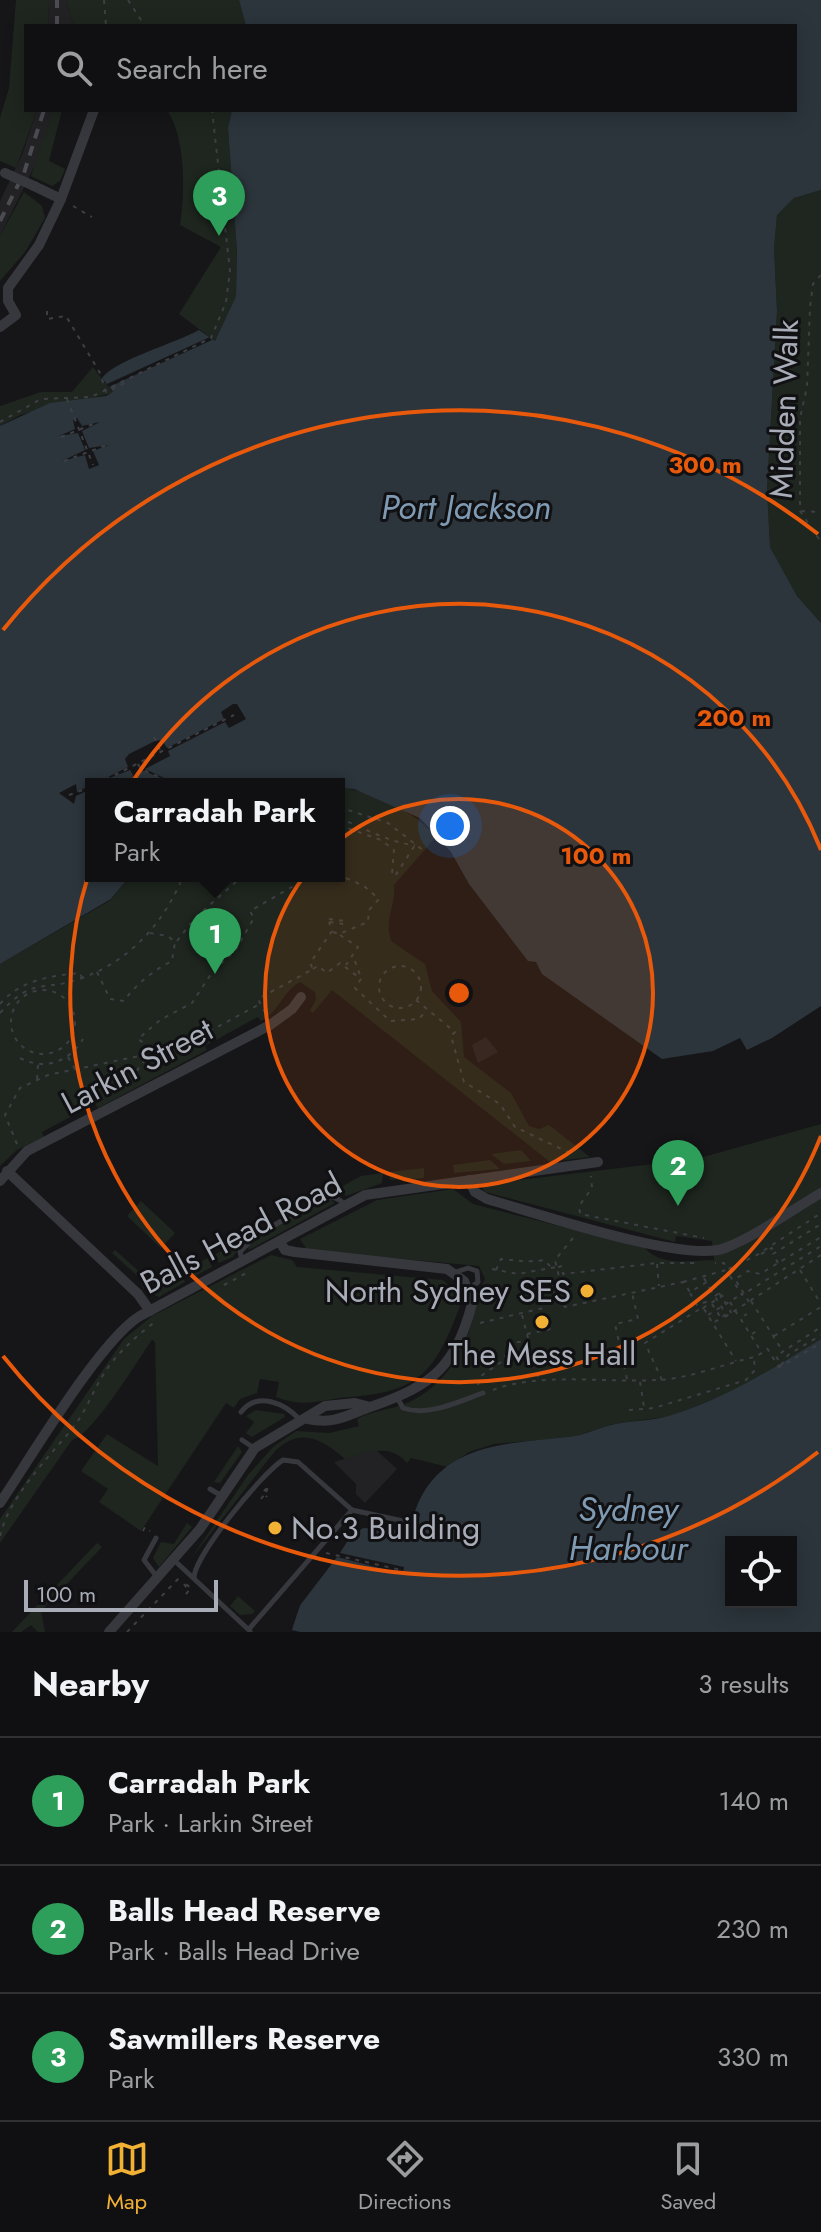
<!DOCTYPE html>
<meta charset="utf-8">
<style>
:root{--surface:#101012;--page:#19191b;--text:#f1f3f6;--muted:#9c9d9f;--line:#303032;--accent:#f2b134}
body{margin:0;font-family:Jost,sans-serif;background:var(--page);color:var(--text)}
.controls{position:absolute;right:24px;bottom:24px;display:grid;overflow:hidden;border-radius:0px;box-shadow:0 4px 20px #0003}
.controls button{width:72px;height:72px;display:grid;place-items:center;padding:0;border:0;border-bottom:2px solid var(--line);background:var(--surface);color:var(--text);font:40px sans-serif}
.scale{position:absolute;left:24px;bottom:20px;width:194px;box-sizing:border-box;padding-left:8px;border:4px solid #a8adb8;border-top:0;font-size:22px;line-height:28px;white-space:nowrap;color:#a8adb8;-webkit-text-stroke:6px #111113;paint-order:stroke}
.you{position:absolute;left:450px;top:826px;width:28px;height:28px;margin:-20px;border:6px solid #fff;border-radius:50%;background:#1a73e8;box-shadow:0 0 0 12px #1a73e833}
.badge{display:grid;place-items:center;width:52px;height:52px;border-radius:50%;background:var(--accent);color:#fff;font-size:26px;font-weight:700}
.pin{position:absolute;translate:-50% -66px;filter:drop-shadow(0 2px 4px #0008)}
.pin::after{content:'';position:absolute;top:42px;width:28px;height:24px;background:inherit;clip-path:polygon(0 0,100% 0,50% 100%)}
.popup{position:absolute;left:85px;top:778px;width:260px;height:104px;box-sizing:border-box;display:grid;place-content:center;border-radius:0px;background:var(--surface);filter:drop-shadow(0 2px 6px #0005);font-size:26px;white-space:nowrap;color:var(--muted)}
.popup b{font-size:30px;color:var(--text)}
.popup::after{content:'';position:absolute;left:50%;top:100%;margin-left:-16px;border:16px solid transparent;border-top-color:var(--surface)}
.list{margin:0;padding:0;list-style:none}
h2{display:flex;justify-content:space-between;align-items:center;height:104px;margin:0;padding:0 32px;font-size:34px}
h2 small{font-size:26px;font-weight:400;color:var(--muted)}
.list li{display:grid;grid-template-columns:52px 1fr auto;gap:24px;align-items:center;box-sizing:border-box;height:128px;padding:0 32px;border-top:2px solid var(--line)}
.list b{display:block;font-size:30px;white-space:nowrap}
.list p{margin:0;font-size:26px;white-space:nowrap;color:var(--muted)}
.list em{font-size:26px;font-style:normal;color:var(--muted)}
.icon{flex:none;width:44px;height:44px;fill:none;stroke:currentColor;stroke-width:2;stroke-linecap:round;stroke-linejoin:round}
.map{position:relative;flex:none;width:821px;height:1632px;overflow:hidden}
.search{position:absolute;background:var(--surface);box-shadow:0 4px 20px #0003;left:24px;right:24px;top:24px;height:88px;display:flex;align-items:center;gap:20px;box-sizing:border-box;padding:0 28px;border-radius:0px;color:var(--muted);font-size:30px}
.sheet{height:488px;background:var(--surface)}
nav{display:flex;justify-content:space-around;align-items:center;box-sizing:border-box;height:112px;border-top:2px solid var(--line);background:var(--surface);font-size:22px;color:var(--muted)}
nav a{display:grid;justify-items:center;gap:4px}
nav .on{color:var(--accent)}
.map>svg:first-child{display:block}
</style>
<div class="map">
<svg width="821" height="1632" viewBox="0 0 821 1632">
<rect width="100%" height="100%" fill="#161618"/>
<!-- built -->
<g fill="#222225">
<path d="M49,0H66L74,26H48Z"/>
<path d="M37,110H53L35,165L0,236V201L22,155Z"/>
<path d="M486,1037L498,1052L478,1063L472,1045Z"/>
<path d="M376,1450L397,1469L365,1503L356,1494V1484L334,1462Z"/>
</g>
<!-- green -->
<g fill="#1e261f">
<path d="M16,0H49L48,26H26V110H37L16,168L0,161V118L9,88Z"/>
<path d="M66,0H239L246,26H74Z"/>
<path d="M53,110H62L49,161L65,169L60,181L52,186L31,176Z"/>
<path d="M167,110H232L228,128L237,251L236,296L215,341L179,314L221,247L180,225C185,192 186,139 167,110Z"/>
<path d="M821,190V623L797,596L770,547L767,489L777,311L774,248L777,215L794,198Z"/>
<path d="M24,192L42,206L45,218L25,252L0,281V236Z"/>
<path d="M93,367L113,393L20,415L0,426V406L41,392H72Z"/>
<path d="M339,788C373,790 414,811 436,837L394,885C396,907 384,917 391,941L425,964L432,991L461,1022L464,1057L511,1093L529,1126L539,1129L549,1125L590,1157L550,1162L332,990L313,1013L310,1010L316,1000L315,992L300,982C283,991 279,1012 261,1021L258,1017L205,1046L207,1050L98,1108L95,1104L42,1132L44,1137L17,1150L0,1166V964L111,900L130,876H339Z"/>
<path d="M821,1124V1339L749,1384L673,1416L613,1424L573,1437L494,1444L469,1452L448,1467L411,1458L407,1463C389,1442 368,1453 345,1459C321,1438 300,1427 275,1451L190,1560L248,1475L273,1447L296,1431L329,1433L359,1426L357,1419C370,1412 385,1410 399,1406C432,1395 454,1369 467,1337C474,1318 475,1295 485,1279L479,1266L307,1250L300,1239L377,1200L453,1189L473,1204L645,1248C661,1267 692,1260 714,1260L712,1241L676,1236L675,1242L485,1192L482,1188L484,1184L696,1159Z"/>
<path d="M521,1150L531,1161L504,1164L491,1154Z"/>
<path d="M490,1160L500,1169L454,1173L453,1165Z"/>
<path d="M424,1168V1178L390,1180L389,1172Z"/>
<path d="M383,1173L382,1183L346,1196L339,1188L361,1176Z"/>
<path d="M330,1199L335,1203L249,1250L247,1247L278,1224Z"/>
<path d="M141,1201L175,1233L161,1248L127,1216Z"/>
<path d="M247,1237L233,1257L219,1263L214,1255Z"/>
<path d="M115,1250L152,1283L143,1289L139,1277L112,1253Z"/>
<path d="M271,1255L292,1260L297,1267L443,1280L453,1290L460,1306C436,1370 420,1392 350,1397C319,1399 308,1409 276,1397L279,1382L260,1379L257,1393L240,1399L234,1408L226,1403L141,1531L99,1502L108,1489L81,1471L107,1434L158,1466L155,1342L152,1340C137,1361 93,1435 72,1440L0,1543V1519L124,1339L152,1316Z"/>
<path d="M208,1258L212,1267L191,1278L186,1269Z"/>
<path d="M180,1273L185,1282L159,1297L146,1292Z"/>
<path d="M256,1410L284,1414L285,1417L252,1437L246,1433L254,1422L246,1416Z"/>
<path d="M238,1446L242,1452L220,1483L214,1482Z"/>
<path d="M187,1523L192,1527L159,1567L153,1558L161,1542L174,1544Z"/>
<path d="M97,1543L102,1547L41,1611L45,1632H38L31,1625L21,1632H12Z"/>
<path d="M238,1596L255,1611L252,1614L240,1615L230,1606Z"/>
</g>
<!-- water -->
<g fill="#2c353c" fill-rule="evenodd">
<path d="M239,0H821V190L794,198L777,215L774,248L777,311L767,489L770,547L797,596L821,623V1006L772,1038L747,1050L740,1038L713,1051L662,1059L542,974L536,962L528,961L469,884L451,852L420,818L354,789L339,788V784H91V876H130L111,899L0,964V426L50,403L106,396L113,392L102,378C115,360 176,343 199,330L215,341L236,296L237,251L228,128L232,110H795V26H246Z"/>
<path d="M821,1339V1632H291L302,1600L352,1535L363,1528L416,1531L420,1514L415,1511C440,1442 508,1444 568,1437C584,1436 599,1427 615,1424C635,1420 656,1421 675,1414C728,1397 774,1368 821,1339ZM731,1542H791V1602H731Z"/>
</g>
<!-- pier -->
<g fill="#161618">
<path d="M210,337L212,340L109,387L107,384Z"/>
<path d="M77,418L82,426L100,422L82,431L89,448L109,445L93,451L99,465L89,469L85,455L62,461L85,450L78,433L59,436L75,429L73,420Z"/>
<path d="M233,704H237L246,719L229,728L225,722L168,751L170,756L145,769L177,784L141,770L134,777L130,770L94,784L128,767L125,759L129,754L155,741L162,740L167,748L224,719L221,712Z"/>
<path d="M76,784L77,792L91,785V789L76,796L74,804L59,793Z"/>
<path d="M362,1524L417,1528H363L350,1537L340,1553L404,1567L403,1574L337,1557L295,1612L292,1630L300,1632H287L292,1611L308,1584L346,1540L347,1535Z"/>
</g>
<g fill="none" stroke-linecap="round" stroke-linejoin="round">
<!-- path -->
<g stroke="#3d3f44" stroke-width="2" stroke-dasharray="4 6" stroke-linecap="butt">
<path d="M104,0L106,26"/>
<path d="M128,0L145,26"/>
<path d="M73,206L92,217"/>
<path d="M821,275L813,284L810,307L807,387L800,418V511L821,542"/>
<path d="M47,311V319L66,316L100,373L106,392L127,382"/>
<path d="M67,399L93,465"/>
<path d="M0,422L41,399L91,397L211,338L226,302L230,271L212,110"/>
<path d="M61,437L98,422"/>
<path d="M64,461L107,445"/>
<path d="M801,511L821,512"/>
<path d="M154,737L160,750"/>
<path d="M138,764L141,769L175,784"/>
<path d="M97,784L234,715"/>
<path d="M69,795L91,787"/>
<path d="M339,807L388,823L424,851"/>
<path d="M339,818C364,828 390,843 415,845"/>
<path d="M339,825L381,840L394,850L392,874L395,876L415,845"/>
<path d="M192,876L199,881L220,876"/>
<path d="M329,919L345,921L344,924L329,922Z"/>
<path d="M333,932L339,934L368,922L369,910L379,899L364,886L339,875"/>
<path d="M340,935L358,947L346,965"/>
<path d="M177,941L195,918L237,881L235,876"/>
<path d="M355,961L361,978"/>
<circle cx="400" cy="987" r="21"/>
<path d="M313,969L318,966L327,973L340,963L361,979L355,988L390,1021L419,1019L427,1010"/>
<path d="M97,972L110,999L124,1001C136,984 154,970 172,961L175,942L168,936L150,933"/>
<circle cx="43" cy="1022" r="32"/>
<path d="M416,1000L455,1032L451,1036L464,1082L500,1104L515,1127L572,1154"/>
<path d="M0,1004C21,980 49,976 80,973L82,978"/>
<path d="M0,1013C35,975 42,993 82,978C129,961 162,925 181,881L188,876"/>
<path d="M265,1013L258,999L313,969L310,963L332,931L329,922"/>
<path d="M153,1050L147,1057L154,1061L260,1004"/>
<path d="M68,1057L75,1069"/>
<path d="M20,1058C45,1071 69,1062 83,1039"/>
<path d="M37,1079L38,1065"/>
<path d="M125,1087L147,1057"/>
<path d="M17,1144L5,1115L20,1088L48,1075L144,1055L150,1047L138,1039L160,1020L192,1003L213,971L235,951L254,918L250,911L311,876"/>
<path d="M580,1213L579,1206L592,1188L591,1176"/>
<path d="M585,1215L704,1238"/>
<path d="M573,1238L555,1260L561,1285L549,1287L565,1307L683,1282L690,1292L707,1282"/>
<path d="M761,1254L772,1248L774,1252"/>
<path d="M778,1263L773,1254L821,1224"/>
<path d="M657,1264L659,1286"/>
<path d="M558,1267L562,1266L563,1274L657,1263H700"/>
<path d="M492,1269L518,1274L556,1267"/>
<path d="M496,1270L501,1259C516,1260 528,1263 544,1260L552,1268"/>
<path d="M800,1270L821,1304"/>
<path d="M730,1276L726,1270L757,1255L821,1213"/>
<path d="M704,1278L710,1289"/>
<path d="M683,1282L726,1270L724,1263H715"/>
<path d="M224,1285L250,1271"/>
<path d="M690,1293L697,1305L706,1302L703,1308L724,1295"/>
<path d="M715,1296L719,1293"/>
<path d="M751,1301L782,1350"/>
<path d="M730,1302L739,1317"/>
<path d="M749,1302L735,1279L748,1271L760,1274L821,1237"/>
<path d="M712,1304L721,1318L713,1323"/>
<path d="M742,1306L821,1255"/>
<path d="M704,1309L736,1361"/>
<path d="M730,1310L731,1313"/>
<path d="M522,1315L539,1381"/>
<path d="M708,1315L737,1297"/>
<path d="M480,1323L543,1308L555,1297L565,1295"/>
<path d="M527,1334L556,1328"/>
<path d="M752,1334L757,1331"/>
<path d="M774,1336L821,1307"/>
<path d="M767,1348L778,1366L781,1365L776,1356L821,1327"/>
<path d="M781,1365L788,1355L821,1335"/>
<path d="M778,1368L821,1343"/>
<path d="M627,1379L615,1324L638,1319L632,1293"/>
<path d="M662,1380L645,1343L703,1307"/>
<path d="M640,1382L644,1407"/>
<path d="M478,1385L481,1376L501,1362L515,1342H529"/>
<path d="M493,1390C539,1372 609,1383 658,1380C687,1379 725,1364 754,1357L762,1353L740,1318L747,1314"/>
<path d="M629,1410L654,1408L746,1380L755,1370L754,1359"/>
<path d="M261,1499L266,1492"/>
<path d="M143,1531L145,1527L150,1531"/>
<path d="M0,1536C9,1497 47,1459 72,1429C85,1413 92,1393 103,1375C116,1354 135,1337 155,1322"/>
<path d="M326,1553L401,1570"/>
<path d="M127,1632L179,1578"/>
</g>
<!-- lane -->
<g stroke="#37383d" stroke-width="5">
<path d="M300,1211C314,1204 331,1189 344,1204"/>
<path d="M242,1260L240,1252L254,1237L290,1216"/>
<path d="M456,1272L468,1268L477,1271L478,1282L469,1289"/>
<path d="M398,1399L403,1408C428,1417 460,1401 483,1393"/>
<path d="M241,1412C257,1391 285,1403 300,1420"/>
<path d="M242,1440L254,1448"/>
<path d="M210,1489L222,1496"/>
<path d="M352,1510L417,1524"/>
<path d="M156,1538L144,1560L157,1577"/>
<path d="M175,1561L250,1631"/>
<path d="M194,1578C194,1556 263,1472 283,1460L298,1462L352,1510L249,1629"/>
</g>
<!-- street -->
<g stroke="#37383d" stroke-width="10">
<path d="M61,199L94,110"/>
<path d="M0,327L16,315L8,301V288L39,245L61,199L34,186"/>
<path d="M7,1171L138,1294L150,1311"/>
<path d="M469,1180L475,1192L487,1199C533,1212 686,1264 725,1248C758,1235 790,1211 821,1193"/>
<path d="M0,1181L27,1151L270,1025L292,1009L301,997"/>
<path d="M280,1242L285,1250L295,1252L447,1269L464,1281L472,1304C455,1367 433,1385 373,1406C349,1414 335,1425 308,1419"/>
<path d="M0,1503C30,1459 100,1340 140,1316L365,1195L598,1162"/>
<path d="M109,1632L200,1529L255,1448L325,1406L355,1403L370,1407"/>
</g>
<!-- rail -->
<g stroke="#4a4c52" stroke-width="4" stroke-dasharray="10 8" stroke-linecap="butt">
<path d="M57,26V0"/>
<path d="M0,221L24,173L44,110"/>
</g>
<!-- path-bridge -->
<g stroke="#3d3f44" stroke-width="2" stroke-dasharray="4 6" stroke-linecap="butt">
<path d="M730,1276L742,1295L821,1246"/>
<path d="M710,1289L726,1314L721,1318"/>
<path d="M719,1293L730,1310"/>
<path d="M725,1317L742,1306"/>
<path d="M266,1492L269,1486L263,1492L267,1497"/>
<path d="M186,1594L191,1588L183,1582L187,1589"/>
</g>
<!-- street-bridge -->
<path stroke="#37383d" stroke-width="10" d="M5,173L34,186"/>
</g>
<!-- distance rings -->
<circle cx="459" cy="993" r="194" fill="#e8590c" fill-opacity=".12"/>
<g fill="none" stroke="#e8590c" stroke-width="4">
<circle cx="459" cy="993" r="194"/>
<path d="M821 1136A389 389 0 1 1 821 850"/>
<path d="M818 1452A583 583 0 0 1 3 1356M3 630A583 583 0 0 1 818 534"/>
</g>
<!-- markers -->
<g fill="#f2b134" stroke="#111113" stroke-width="3">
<circle cx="587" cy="1291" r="8"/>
<circle cx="542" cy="1322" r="8"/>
<circle cx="275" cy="1528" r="8"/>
</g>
<g text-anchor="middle" stroke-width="6" stroke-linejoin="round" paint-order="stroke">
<!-- street labels -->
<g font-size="32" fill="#a8adb8" stroke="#111113">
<text transform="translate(784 409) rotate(-88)" y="11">Midden Walk</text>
<text transform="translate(137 1066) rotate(-28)" y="11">Larkin Street</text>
<text transform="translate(241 1233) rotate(-28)" y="11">Balls Head Road</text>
</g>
<!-- poi labels -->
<g font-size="32" fill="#a8adb8" stroke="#111113" text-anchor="end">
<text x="571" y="1302">North Sydney SES</text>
<text x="542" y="1365" text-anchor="middle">The Mess Hall</text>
<text x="291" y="1539" text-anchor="start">No.3 Building</text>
</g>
<!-- water labels -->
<g font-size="34" font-style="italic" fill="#7f9bb3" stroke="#111113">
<text x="466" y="519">Port Jackson</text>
<text x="628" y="1521">Sydney<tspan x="628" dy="39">Harbour</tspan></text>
</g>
</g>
<circle cx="459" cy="993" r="12" fill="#e8590c" stroke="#111113" stroke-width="4"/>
<g font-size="24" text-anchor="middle" font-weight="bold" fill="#e8590c" stroke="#111113" stroke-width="6" stroke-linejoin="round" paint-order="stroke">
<text x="705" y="473">300 m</text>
<text x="734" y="726">200 m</text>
<text x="596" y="864">100 m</text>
</g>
</svg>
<div class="controls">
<button><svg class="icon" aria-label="locate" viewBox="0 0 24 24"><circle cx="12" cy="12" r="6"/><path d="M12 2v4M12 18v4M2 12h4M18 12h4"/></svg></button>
</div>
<div class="scale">100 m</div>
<div class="you"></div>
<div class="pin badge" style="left:215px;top:974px;background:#2e9e5b">1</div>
<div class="popup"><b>Carradah Park</b>Park</div>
<div class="pin badge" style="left:678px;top:1206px;background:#2e9e5b">2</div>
<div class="pin badge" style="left:219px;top:236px;background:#2e9e5b">3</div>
<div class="search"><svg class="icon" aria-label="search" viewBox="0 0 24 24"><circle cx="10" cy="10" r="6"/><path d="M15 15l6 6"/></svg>Search here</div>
</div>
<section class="sheet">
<h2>Nearby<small>3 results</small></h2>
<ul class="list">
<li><span class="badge" style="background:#2e9e5b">1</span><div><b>Carradah Park</b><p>Park · Larkin Street</p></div><em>140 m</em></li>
<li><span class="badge" style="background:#2e9e5b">2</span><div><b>Balls Head Reserve</b><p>Park · Balls Head Drive</p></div><em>230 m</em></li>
<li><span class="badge" style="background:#2e9e5b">3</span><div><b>Sawmillers Reserve</b><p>Park</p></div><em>330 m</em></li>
</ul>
</section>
<nav>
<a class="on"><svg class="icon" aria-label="map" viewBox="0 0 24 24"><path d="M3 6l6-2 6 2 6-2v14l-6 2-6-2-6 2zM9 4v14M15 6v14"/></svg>Map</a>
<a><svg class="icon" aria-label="directions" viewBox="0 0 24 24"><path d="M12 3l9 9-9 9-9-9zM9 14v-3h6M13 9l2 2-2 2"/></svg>Directions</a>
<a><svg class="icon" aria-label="saved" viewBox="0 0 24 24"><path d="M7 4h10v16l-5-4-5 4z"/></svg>Saved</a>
</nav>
